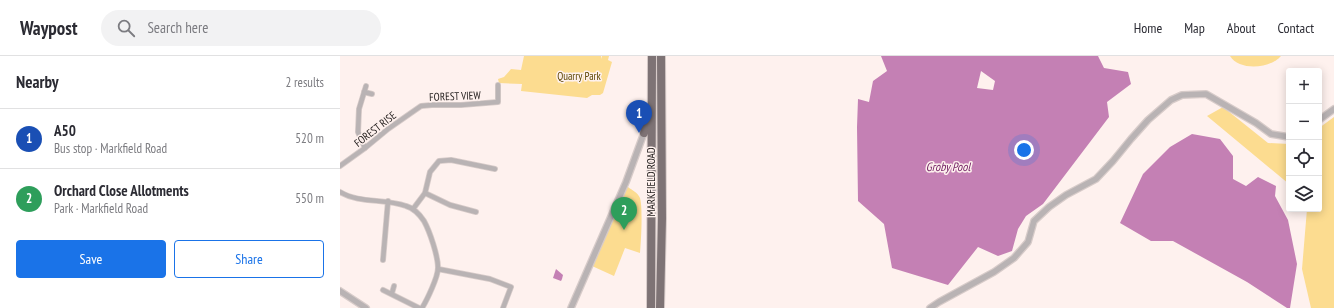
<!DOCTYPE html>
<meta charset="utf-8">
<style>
:root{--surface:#fff;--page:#f2f2f3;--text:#2b2b33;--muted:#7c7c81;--line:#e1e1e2;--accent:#1a73e8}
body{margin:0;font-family:"PT Sans Narrow",sans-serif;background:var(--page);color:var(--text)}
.controls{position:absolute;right:12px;top:12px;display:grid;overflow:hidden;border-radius:4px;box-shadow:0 2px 10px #0003}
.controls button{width:36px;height:36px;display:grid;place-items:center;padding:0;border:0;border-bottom:1px solid var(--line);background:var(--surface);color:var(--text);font:20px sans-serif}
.you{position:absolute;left:684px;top:94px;width:14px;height:14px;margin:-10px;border:3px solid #fff;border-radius:50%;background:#1a73e8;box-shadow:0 0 0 6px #1a73e833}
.badge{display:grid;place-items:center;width:26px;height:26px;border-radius:50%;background:var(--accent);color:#fff;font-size:13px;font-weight:700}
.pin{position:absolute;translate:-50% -33px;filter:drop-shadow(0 1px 2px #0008)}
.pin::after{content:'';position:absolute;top:21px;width:14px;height:12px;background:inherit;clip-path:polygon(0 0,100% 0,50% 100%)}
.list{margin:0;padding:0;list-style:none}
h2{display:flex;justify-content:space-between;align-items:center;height:52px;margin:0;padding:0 16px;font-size:17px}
h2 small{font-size:13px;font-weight:400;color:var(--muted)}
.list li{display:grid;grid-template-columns:26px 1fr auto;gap:12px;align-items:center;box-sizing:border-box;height:60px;padding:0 16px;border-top:1px solid var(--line)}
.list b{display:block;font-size:15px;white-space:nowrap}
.list p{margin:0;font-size:13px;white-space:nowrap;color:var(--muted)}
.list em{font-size:13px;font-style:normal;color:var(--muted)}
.actions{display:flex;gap:8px;padding:12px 16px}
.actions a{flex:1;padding:9px 0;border:1px solid var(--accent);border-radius:4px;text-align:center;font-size:14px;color:var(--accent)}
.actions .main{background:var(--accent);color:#fff}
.icon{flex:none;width:22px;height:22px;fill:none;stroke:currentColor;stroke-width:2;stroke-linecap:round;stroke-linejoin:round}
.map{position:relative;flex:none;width:994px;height:252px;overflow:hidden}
header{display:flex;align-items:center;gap:24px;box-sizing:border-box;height:56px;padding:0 20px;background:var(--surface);border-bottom:1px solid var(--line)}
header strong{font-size:19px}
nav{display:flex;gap:22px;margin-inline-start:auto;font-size:14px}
.search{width:280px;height:36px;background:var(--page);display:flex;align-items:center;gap:10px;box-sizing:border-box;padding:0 14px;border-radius:22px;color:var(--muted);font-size:15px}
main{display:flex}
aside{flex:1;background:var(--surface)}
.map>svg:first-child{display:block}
</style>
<header>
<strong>Waypost</strong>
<div class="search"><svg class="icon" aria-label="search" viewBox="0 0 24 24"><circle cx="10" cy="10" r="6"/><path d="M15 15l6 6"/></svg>Search here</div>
<nav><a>Home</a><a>Map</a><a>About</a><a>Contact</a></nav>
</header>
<main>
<aside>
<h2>Nearby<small>2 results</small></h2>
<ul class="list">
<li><span class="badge" style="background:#1a4fb4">1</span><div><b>A50</b><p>Bus stop · Markfield Road</p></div><em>520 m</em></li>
<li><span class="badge" style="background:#2e9e5b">2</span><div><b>Orchard Close Allotments</b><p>Park · Markfield Road</p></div><em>550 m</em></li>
</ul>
<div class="actions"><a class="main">Save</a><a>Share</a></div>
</aside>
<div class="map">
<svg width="994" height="252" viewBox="0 0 994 252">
<rect width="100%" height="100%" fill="#fef1ee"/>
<!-- green -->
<g fill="#fcdc90">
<path d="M184,0H261V3L262,0H269L268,4L272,6L263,37L260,39H252L247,42L181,35L182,28L159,27L158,23L164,21L171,13L181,14Z"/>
<path d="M890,0H941C930,13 899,15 890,0Z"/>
<path d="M883,51L928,87L949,88V128L867,60Z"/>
<path d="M994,61V252H971L962,213L967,153H979V72Z"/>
<path d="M288,131C292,134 298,137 300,142C303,153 301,185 300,197L285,192L274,220L252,210L286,134Z"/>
</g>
<!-- water -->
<g fill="#c480b4" fill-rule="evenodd">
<path d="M541,0H758L764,12L788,16L791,28L767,46L769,61L703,148L686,160L678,173L672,195L658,200L638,191L608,229L552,212L544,168L518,145L517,71L518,43L529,46L533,25L547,15ZM641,15L655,25L653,34L637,32Z"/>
<path d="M852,78L880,83L893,100V123L906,130L918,121L936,130L935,140L948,164L957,208L950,252H947L907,226L833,185H811L780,167L803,118L830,91Z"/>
<path d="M216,213L223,219L222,223L221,225L213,222Z"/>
</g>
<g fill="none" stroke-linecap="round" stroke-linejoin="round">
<!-- minor casing -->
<g stroke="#d7cbc9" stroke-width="6">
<g id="minor">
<path d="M24,36L32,38"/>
<path d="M25,92L18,76L19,53L26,30"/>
<path d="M0,110L25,92L48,73L81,50L92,49H121L158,46V29"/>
<path d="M0,136C20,148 44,142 66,150C73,152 80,159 84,165C90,176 98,200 98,212C98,221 87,244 82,252"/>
<path d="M85,137L110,149L136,156"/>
<path d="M73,153L85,137L90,116L99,105L111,104L155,113"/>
<path d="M43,204L48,145"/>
<path d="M98,213L150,223L171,231L163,252"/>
<path d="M43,234L79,252"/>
<path d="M52,237L54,230"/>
</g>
</g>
<!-- tertiary casing -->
<g stroke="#d7cbc9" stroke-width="8">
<g id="tertiary">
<path d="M979,64L994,53"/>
<path d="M0,235L26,252"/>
<path d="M231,252L286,126L304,77"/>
<path d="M590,252L599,246L654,216L674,202L688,186L694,165L709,151L726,139L756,123L773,105L791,83L808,64L831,44L842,39L866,38L916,67L931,78L949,81"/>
</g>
</g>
<!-- trunk casing -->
<g stroke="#d7cbc9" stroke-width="10">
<g id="trunk">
<path d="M304,77L309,56"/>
<path d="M311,252L312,0"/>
<path d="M320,252L322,162L321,0"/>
</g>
</g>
<!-- minor -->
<use href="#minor" stroke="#b9b3b4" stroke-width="4.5"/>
<!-- tertiary -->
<use href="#tertiary" stroke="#b9b3b4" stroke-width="5.5"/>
<!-- trunk -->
<use href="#trunk" stroke="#7e7375" stroke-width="8"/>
</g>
<g text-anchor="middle" stroke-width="3" stroke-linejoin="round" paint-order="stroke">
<!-- park labels -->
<g font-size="11" fill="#5f4803" stroke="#fef1ee">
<text x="239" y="24">Quarry Park</text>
</g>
<!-- street labels -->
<g font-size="11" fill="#25201f" stroke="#fef1ee">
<text transform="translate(115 40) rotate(-2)" y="4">FOREST VIEW</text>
<text transform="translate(35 73) rotate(-38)" y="4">FOREST RISE</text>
<text transform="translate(311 126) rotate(-90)" y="4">MARKFIELD ROAD</text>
</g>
<!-- water labels -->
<g font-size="12" font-style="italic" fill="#752467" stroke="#fef1ee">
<text x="608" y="115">Groby Pool</text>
</g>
</g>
</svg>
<div class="controls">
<button>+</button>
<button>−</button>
<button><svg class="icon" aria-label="locate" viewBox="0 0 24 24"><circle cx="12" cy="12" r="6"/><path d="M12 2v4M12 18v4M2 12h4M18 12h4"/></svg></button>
<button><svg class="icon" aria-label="layers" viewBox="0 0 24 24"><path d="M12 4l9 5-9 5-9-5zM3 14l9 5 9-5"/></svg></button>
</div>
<div class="you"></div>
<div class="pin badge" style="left:299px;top:77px;background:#1a4fb4">1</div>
<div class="pin badge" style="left:284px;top:174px;background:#2e9e5b">2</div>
</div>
</main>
